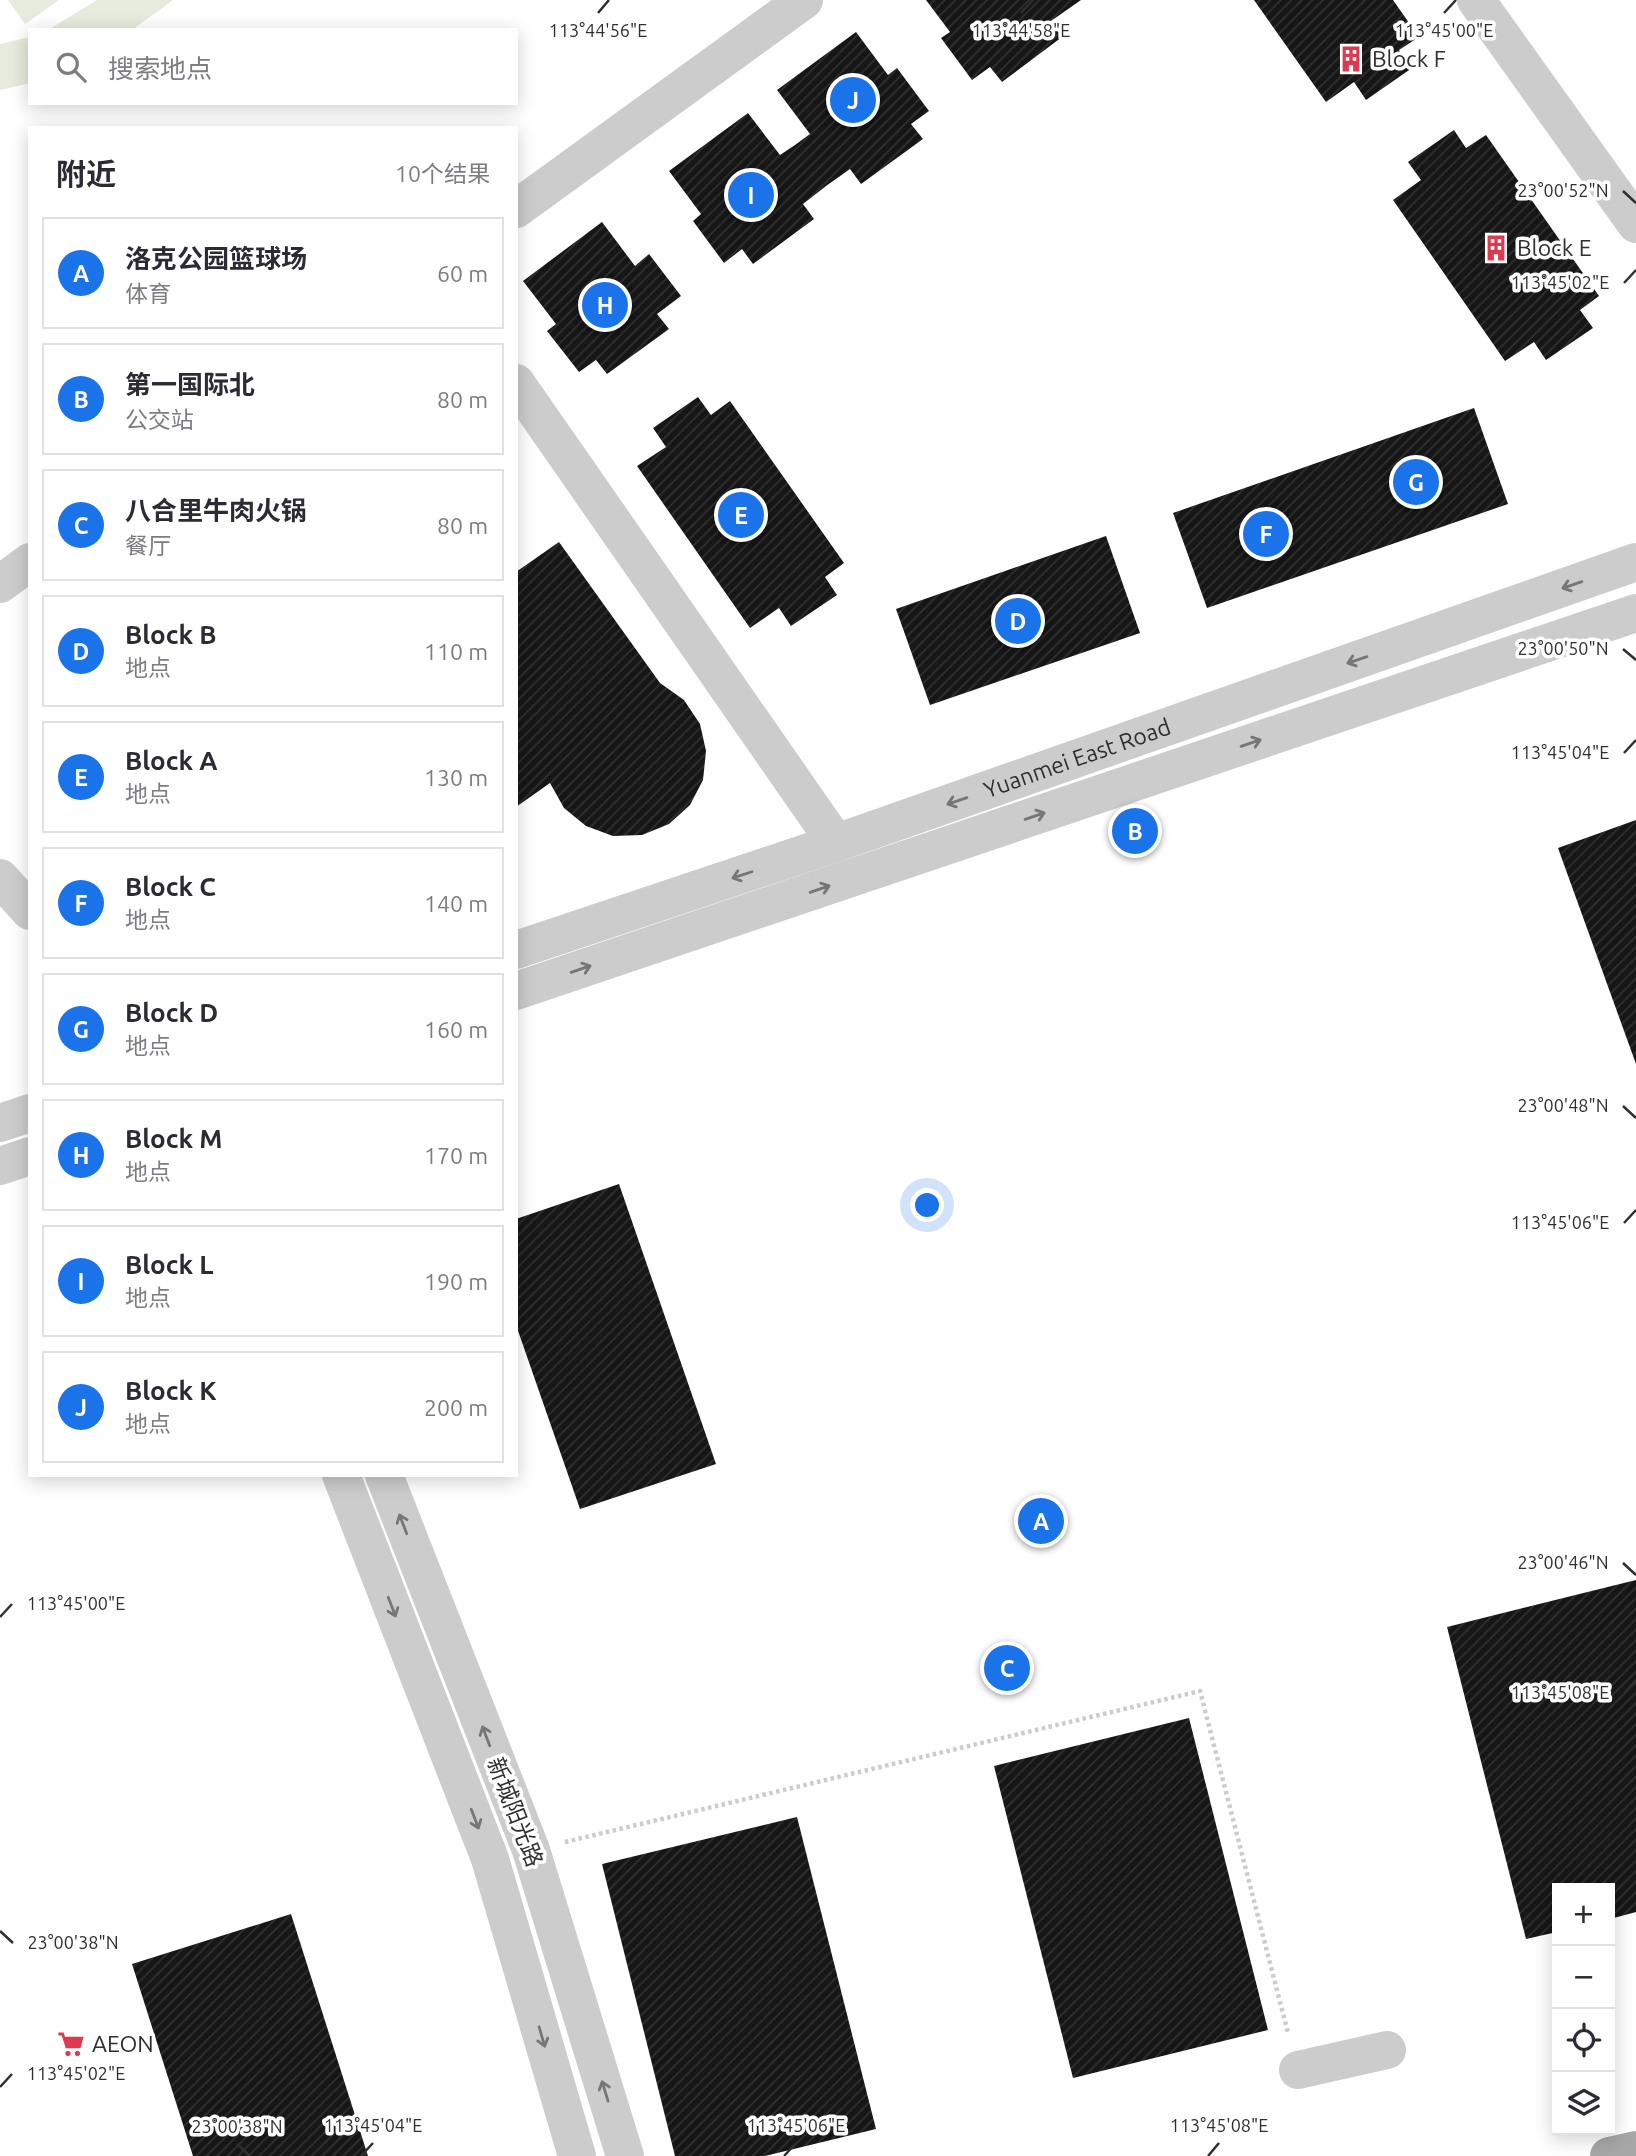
<!DOCTYPE html>
<html lang="zh">
<meta charset="utf-8">
<style>
:root{--surface:#fff;--page:#f7f7f7;--text:#2b2b33;--muted:#7c7c81;--line:#e1e1e2;--accent:#1a73e8}
body{margin:0;font-family:Ubuntu,"Noto Sans SC",sans-serif;background:var(--page);color:var(--text)}
.controls{position:absolute;right:21px;bottom:21px;display:grid;overflow:hidden;border-radius:0px;box-shadow:0 4px 18px #0003}
.controls button{width:63px;height:63px;display:grid;place-items:center;padding:0;border:0;border-bottom:2px solid var(--line);background:var(--surface);color:var(--text);font:35px sans-serif}
.you{position:absolute;left:928px;top:1206px;width:24px;height:24px;margin:-18px;border:5px solid #fff;border-radius:50%;background:#1a73e8;box-shadow:0 0 0 10px #1a73e833}
.badge{display:grid;place-items:center;width:46px;height:46px;border-radius:50%;background:var(--accent);color:#fff;font-size:23px;font-weight:700}
.pin{position:absolute;translate:-50% -50%;border:4px solid #fff;box-shadow:0 2px 7px #0006}
.list{margin:0;padding:0;list-style:none}
h2{display:flex;justify-content:space-between;align-items:center;height:91px;margin:0;padding:0 28px;font-size:30px}
h2 small{font-size:23px;font-weight:400;color:var(--muted)}
.list li{display:grid;grid-template-columns:46px 1fr auto;gap:21px;align-items:center;box-sizing:border-box;height:112px;margin:0 14px 14px;padding:0 14px;border:2px solid var(--line);border-radius:0px}
.list b{display:block;font-size:26px;white-space:nowrap}
.list p{margin:0;font-size:23px;white-space:nowrap;color:var(--muted)}
.list em{font-size:23px;font-style:normal;color:var(--muted)}
.icon{flex:none;width:38px;height:38px;fill:none;stroke:currentColor;stroke-width:2;stroke-linecap:round;stroke-linejoin:round}
.map{position:relative;flex:none;width:1636px;height:2156px;overflow:hidden}
.search{position:absolute;background:var(--surface);box-shadow:0 4px 18px #0003;left:28px;top:28px;width:490px;height:77px;display:flex;align-items:center;gap:18px;box-sizing:border-box;padding:0 24px;border-radius:0px;color:var(--muted);font-size:26px}
.panel{position:absolute;background:var(--surface);box-shadow:0 4px 18px #0003;left:28px;top:126px;width:490px;height:1351px;border-radius:0px}
.map>svg:first-child{display:block}
</style>
<div class="map">
<svg width="1636" height="2156" viewBox="0 0 1636 2156">
<defs>
<pattern id="building-hatch" width="6" height="6" patternUnits="userSpaceOnUse" patternTransform="scale(1.75)"><rect width="6" height="6" fill="#161616"/><path d="M-1 1l2-2M0 6l6-6M5 7l2-2" fill="none" stroke="#303030"/></pattern>
</defs>
<rect width="100%" height="100%" fill="#fff"/>
<!-- pitch -->
<g fill="#e6ebdd">
<path d="M8,0H59L25,24Z"/>
<path d="M97,0H173L132,30H48Z"/>
<path d="M30,37V83L0,90V44Z"/>
</g>
<!-- building -->
<g fill="url(#building-hatch)">
<path d="M926,0H1081L1051,21L1062,37L1002,82L990,67L972,80L941,38L950,32Z"/>
<path d="M1254,0H1393L1419,37L1399,50L1412,68L1366,100L1354,82L1326,102Z"/>
<path d="M856,32L888,75L897,68L929,111L911,124L923,139L861,184L850,169L826,186L803,204L814,219L753,264L742,249L724,263L693,221L701,214L669,171L748,113L780,155L795,145L810,134L777,90Z"/>
<path d="M1454,130L1466,148L1486,135L1599,296L1580,310L1593,328L1546,360L1534,342L1505,361L1393,200L1421,180L1408,162Z"/>
<path d="M602,222L635,266L649,254L681,296L657,314L669,329L607,374L596,360L579,372L547,331L556,324L523,281Z"/>
<path d="M698,397L711,415L730,401L844,563L825,577L837,595L791,626L779,608L750,628L637,466L666,447L653,428Z"/>
<path d="M1474,408L1508,504L1207,608L1173,513Z"/>
<path d="M1106,536L1140,633L930,705L896,609Z"/>
<path d="M559,542L660,683L684,700L700,724L706,751L703,780L690,805L669,824L642,835L613,836L586,826L564,808L550,783L516,807V572Z"/>
<path d="M1636,820V1064L1558,848Z"/>
<path d="M619,1184L716,1464L580,1509L516,1325V1219Z"/>
<path d="M1636,1580V1912L1610,1919V1888H1557V1932L1526,1939L1447,1627Z"/>
<path d="M1189,1718L1268,2030L1073,2078L994,1766Z"/>
<path d="M797,1817L876,2129L765,2156H675L602,1864Z"/>
<path d="M291,1914L368,2156H193L132,1964Z"/>
</g>
<g fill="none" stroke-linecap="round" stroke-linejoin="round">
<!-- path -->
<path stroke="#ccc" stroke-width="4.5" stroke-dasharray="3.5 3.5" stroke-linecap="butt" d="M565,1842L1200,1691L1288,2033"/>
<!-- minor -->
<g stroke="#ccc" stroke-width="38">
<path d="M1476,0L1636,224"/>
<path d="M516,209L804,0"/>
<path d="M516,383L836,843"/>
<path d="M0,584L30,562"/>
<path d="M0,878L30,911"/>
<path id="s1" d="M516,950L836,843L1636,562"/>
<path d="M516,991L1636,613"/>
<path d="M0,1123L30,1113"/>
<path d="M0,1166L30,1156"/>
<path d="M341,1475L490,1859L577,2156"/>
<path d="M384,1475L531,1850L625,2156"/>
<path d="M1298,2070L1387,2050"/>
</g>
<!-- major -->
<path stroke="#a7a7a7" stroke-width="38" d="M1609,2156L1636,2150"/>
</g>
<!-- one-way arrows -->
<defs><path id="oneway-shaft" d="M-6 0H5M1.5-3L5.5 0L1.5 3" fill="none" stroke-width="1.6" stroke-linecap="round" stroke-linejoin="round" transform="scale(1.75)"/></defs>
<g stroke="#767676">
<use href="#oneway-shaft" transform="translate(1572 585) rotate(161)"/>
<use href="#oneway-shaft" transform="translate(1357 660) rotate(161)"/>
<use href="#oneway-shaft" transform="translate(1251 743) rotate(-19)"/>
<use href="#oneway-shaft" transform="translate(957 801) rotate(161)"/>
<use href="#oneway-shaft" transform="translate(1035 816) rotate(-19)"/>
<use href="#oneway-shaft" transform="translate(742 875) rotate(162)"/>
<use href="#oneway-shaft" transform="translate(820 889) rotate(-19)"/>
<use href="#oneway-shaft" transform="translate(581 969) rotate(-19)"/>
<use href="#oneway-shaft" transform="translate(403 1524) rotate(-111)"/>
<use href="#oneway-shaft" transform="translate(392 1607) rotate(69)"/>
<use href="#oneway-shaft" transform="translate(486 1736) rotate(-111)"/>
<use href="#oneway-shaft" transform="translate(475 1819) rotate(69)"/>
<use href="#oneway-shaft" transform="translate(542 2037) rotate(74)"/>
<use href="#oneway-shaft" transform="translate(605 2091) rotate(-107)"/>
</g>
<!-- ticks -->
<path fill="none" stroke="#2f2f2f" stroke-width="2.5" d="M598,13L609,0M1021,13L1033,0M1444,13L1456,0M1623,191L1636,203M1624,283L1636,270M1623,649L1636,660M1624,753L1636,740M1623,1106L1636,1118M1624,1223L1636,1210M1623,1563L1636,1575M0,1617L12,1604M1624,1693L1636,1680M0,1931L13,1943M0,2087L12,2074M237,2144L250,2156M361,2156L373,2143M784,2156L796,2143M1208,2156L1219,2143"/>
<!-- icons -->
<defs>
<g id="building-bare" transform="scale(2.1)"><path d="M-4-6H4V6H1V3H-1V6H-4ZM-2.5-4.3h1.7v1.8h-1.7ZM.8-4.3h1.7v1.8H.8ZM-2.5-1h1.7V.8h-1.7ZM.8-1h1.7V.8H.8Z" fill="#dc3a50" stroke="#fff" stroke-width="2.5" paint-order="stroke"/></g>
<g id="supermarket-bare" transform="scale(2.1)"><path d="M-6-5.5h2.5l.6 2H6L4.5 2H-2.5L-4.4-4H-6ZM-1.5 3.2a1.3 1.3 0 1 0 .1 0ZM3 3.2a1.3 1.3 0 1 0 .1 0Z" fill="#dc3a50" stroke="#fff" stroke-width="2.5" paint-order="stroke"/></g>
</defs>
<g fill-rule="evenodd">
<use href="#building-bare" x="1351" y="59"/>
<use href="#building-bare" x="1496" y="248"/>
<use href="#supermarket-bare" x="71" y="2044"/>
</g>
<g text-anchor="middle" stroke-width="7" stroke-linejoin="round" paint-order="stroke">
<!-- poi labels -->
<g font-size="23" fill="#2f2f2f" stroke="#fff" text-anchor="start">
<text x="1372" y="67">Block F</text>
<text x="1517" y="256">Block E</text>
<text x="92" y="2052">AEON</text>
</g>
<!-- street labels -->
<g font-size="23" fill="#2f2f2f" stroke="#fff">
<text dy="8" stroke="none"><textPath href="#s1" startOffset="593">Yuanmei East Road</textPath></text>
<text transform="translate(515 1812) rotate(69)" y="8">新城阳光路</text>
</g>
</g>
<g font-size="18" text-anchor="middle" fill="#2f2f2f" stroke="#fff" stroke-width="7" stroke-linejoin="round" paint-order="stroke">
<text x="598" y="37">113°44'56"E</text>
<text x="1021" y="37">113°44'58"E</text>
<text x="1444" y="37">113°45'00"E</text>
<text x="1563" y="197">23°00'52"N</text>
<text x="1560" y="289">113°45'02"E</text>
<text x="1563" y="655">23°00'50"N</text>
<text x="1560" y="759">113°45'04"E</text>
<text x="1563" y="1112">23°00'48"N</text>
<text x="1560" y="1229">113°45'06"E</text>
<text x="1563" y="1569">23°00'46"N</text>
<text x="76" y="1610">113°45'00"E</text>
<text x="1560" y="1699">113°45'08"E</text>
<text x="73" y="1949">23°00'38"N</text>
<text x="76" y="2080">113°45'02"E</text>
<text x="373" y="2132">113°45'04"E</text>
<text x="796" y="2132">113°45'06"E</text>
<text x="1219" y="2132">113°45'08"E</text>
<text x="237" y="2133">23°00'38"N</text>
</g>
</svg>
<div class="controls">
<button>+</button>
<button>−</button>
<button><svg class="icon" aria-label="locate" viewBox="0 0 24 24"><circle cx="12" cy="12" r="6"/><path d="M12 2v4M12 18v4M2 12h4M18 12h4"/></svg></button>
<button><svg class="icon" aria-label="layers" viewBox="0 0 24 24"><path d="M12 4l9 5-9 5-9-5zM3 14l9 5 9-5"/></svg></button>
</div>
<div class="you"></div>
<div class="pin badge" style="left:1041px;top:1521px">A</div>
<div class="pin badge" style="left:1135px;top:831px">B</div>
<div class="pin badge" style="left:1007px;top:1668px">C</div>
<div class="pin badge" style="left:1018px;top:621px">D</div>
<div class="pin badge" style="left:741px;top:515px">E</div>
<div class="pin badge" style="left:1266px;top:534px">F</div>
<div class="pin badge" style="left:1416px;top:482px">G</div>
<div class="pin badge" style="left:605px;top:305px">H</div>
<div class="pin badge" style="left:751px;top:195px">I</div>
<div class="pin badge" style="left:853px;top:100px">J</div>
<div class="search"><svg class="icon" aria-label="search" viewBox="0 0 24 24"><circle cx="10" cy="10" r="6"/><path d="M15 15l6 6"/></svg>搜索地点</div>
<section class="panel">
<h2>附近<small>10个结果</small></h2>
<ul class="list">
<li><span class="badge">A</span><div><b>洛克公园篮球场</b><p>体育</p></div><em>60 m</em></li>
<li><span class="badge">B</span><div><b>第一国际北</b><p>公交站</p></div><em>80 m</em></li>
<li><span class="badge">C</span><div><b>八合里牛肉火锅</b><p>餐厅</p></div><em>80 m</em></li>
<li><span class="badge">D</span><div><b>Block B</b><p>地点</p></div><em>110 m</em></li>
<li><span class="badge">E</span><div><b>Block A</b><p>地点</p></div><em>130 m</em></li>
<li><span class="badge">F</span><div><b>Block C</b><p>地点</p></div><em>140 m</em></li>
<li><span class="badge">G</span><div><b>Block D</b><p>地点</p></div><em>160 m</em></li>
<li><span class="badge">H</span><div><b>Block M</b><p>地点</p></div><em>170 m</em></li>
<li><span class="badge">I</span><div><b>Block L</b><p>地点</p></div><em>190 m</em></li>
<li><span class="badge">J</span><div><b>Block K</b><p>地点</p></div><em>200 m</em></li>
</ul>
</section>
</div>
